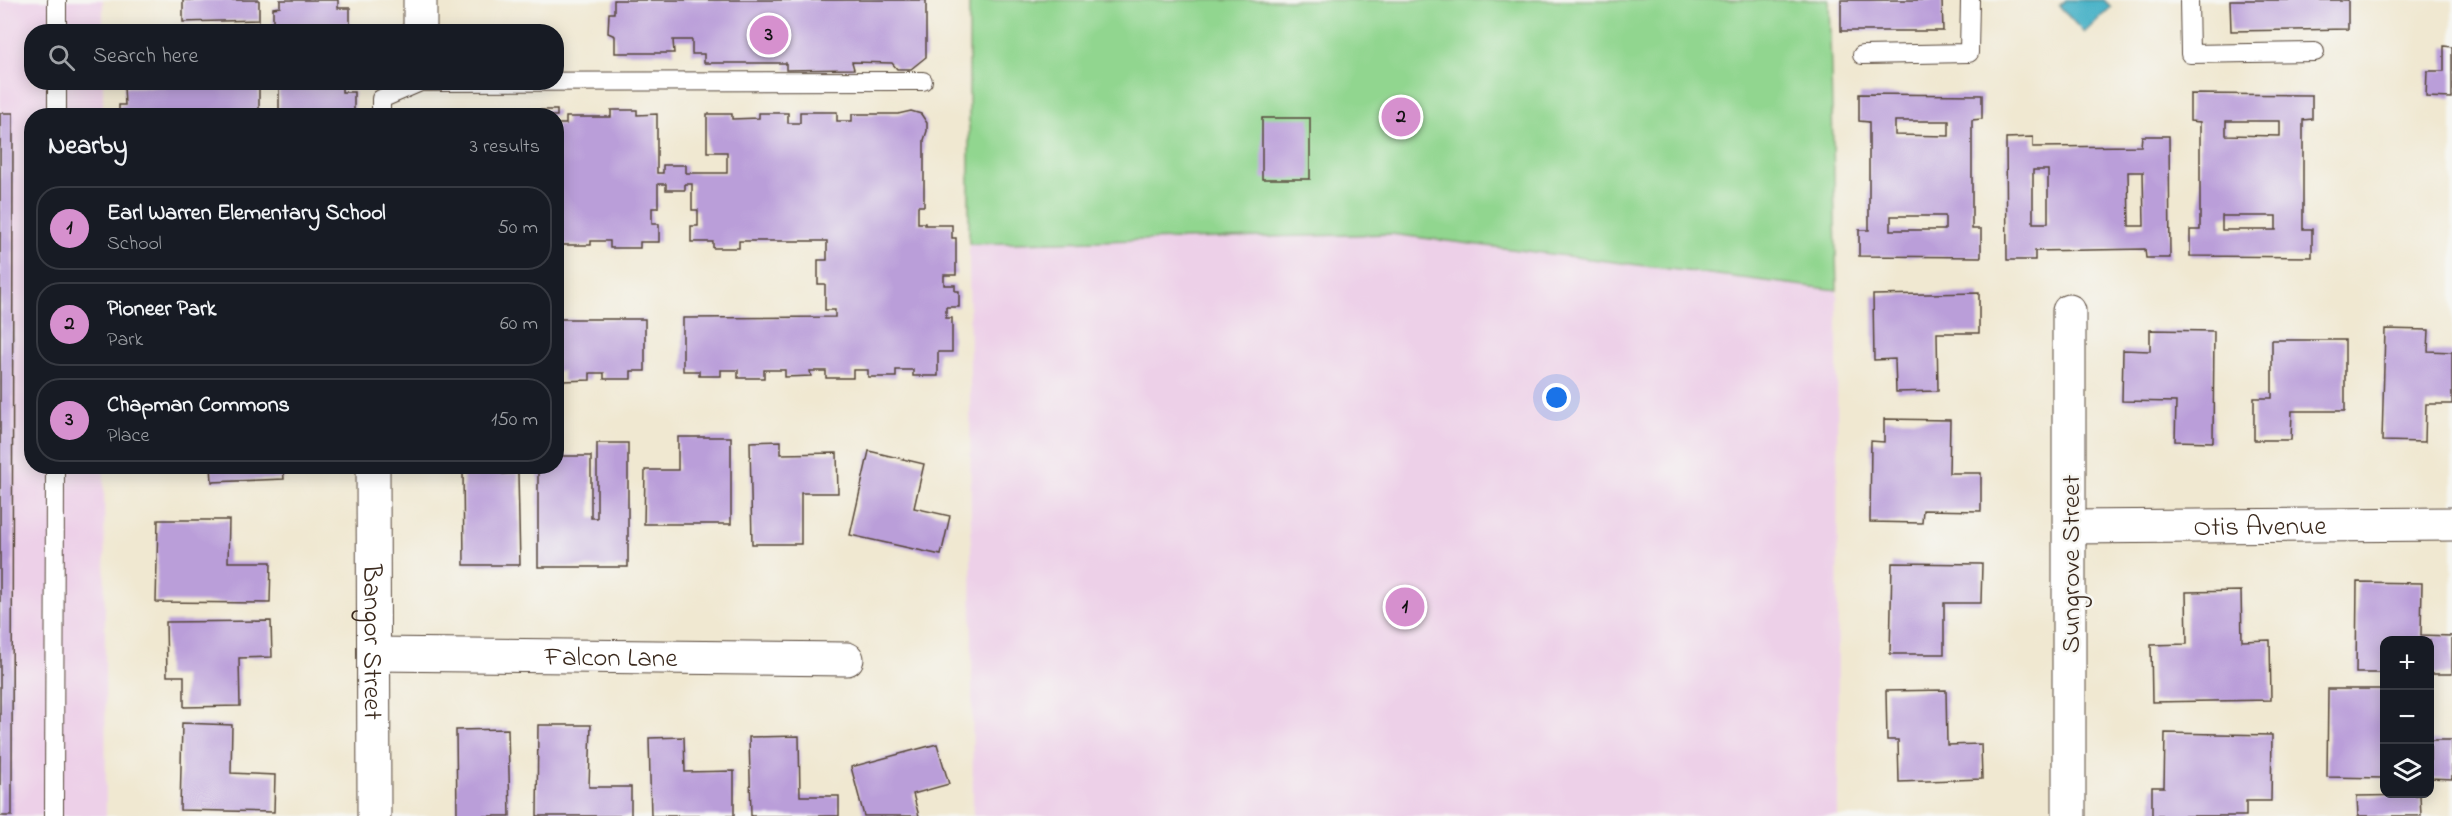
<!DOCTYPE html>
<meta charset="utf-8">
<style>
:root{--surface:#171b24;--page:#20242c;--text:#f1f3f6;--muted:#9ea1a6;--line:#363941;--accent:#d690ce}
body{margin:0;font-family:"Indie Flower",sans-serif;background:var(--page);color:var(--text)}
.controls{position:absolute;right:18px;bottom:18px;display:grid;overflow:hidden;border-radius:12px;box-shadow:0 3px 15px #0003}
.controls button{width:54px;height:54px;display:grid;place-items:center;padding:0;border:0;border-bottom:2px solid var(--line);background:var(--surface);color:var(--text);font:30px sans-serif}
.you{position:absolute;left:1557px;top:398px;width:21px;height:21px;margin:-15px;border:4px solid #fff;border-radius:50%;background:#1a73e8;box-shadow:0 0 0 9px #1a73e833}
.badge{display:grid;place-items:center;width:39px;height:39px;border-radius:50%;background:var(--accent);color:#111;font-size:20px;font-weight:700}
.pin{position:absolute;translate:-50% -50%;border:3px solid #fff;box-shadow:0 2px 6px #0006}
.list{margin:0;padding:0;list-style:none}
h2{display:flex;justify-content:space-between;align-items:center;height:78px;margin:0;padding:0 24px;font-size:26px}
h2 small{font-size:20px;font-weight:400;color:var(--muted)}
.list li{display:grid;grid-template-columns:39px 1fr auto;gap:18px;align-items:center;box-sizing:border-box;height:84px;margin:0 12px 12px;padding:0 12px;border:2px solid var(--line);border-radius:24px}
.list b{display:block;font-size:22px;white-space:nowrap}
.list p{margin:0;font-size:20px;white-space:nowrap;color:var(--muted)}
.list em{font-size:20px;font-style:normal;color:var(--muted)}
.icon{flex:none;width:33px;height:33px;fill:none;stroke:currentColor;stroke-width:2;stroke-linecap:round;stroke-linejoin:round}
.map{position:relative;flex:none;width:2452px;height:816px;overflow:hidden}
.search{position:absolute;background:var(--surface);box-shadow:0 3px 15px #0003;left:24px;top:24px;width:540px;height:66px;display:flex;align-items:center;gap:15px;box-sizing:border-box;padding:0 21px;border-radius:24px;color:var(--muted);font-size:22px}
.panel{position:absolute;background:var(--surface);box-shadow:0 3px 15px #0003;left:24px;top:108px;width:540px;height:366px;border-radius:24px}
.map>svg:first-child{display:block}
</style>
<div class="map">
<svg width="2452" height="816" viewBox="0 0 2452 816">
<rect width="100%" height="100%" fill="#f6f6f2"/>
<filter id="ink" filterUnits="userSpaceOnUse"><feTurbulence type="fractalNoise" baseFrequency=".0167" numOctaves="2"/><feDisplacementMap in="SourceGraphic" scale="12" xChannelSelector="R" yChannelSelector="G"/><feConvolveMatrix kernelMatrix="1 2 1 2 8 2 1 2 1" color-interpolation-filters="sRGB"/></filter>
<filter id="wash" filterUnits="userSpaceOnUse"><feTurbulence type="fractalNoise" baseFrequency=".008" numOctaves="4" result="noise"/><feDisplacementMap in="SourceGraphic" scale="24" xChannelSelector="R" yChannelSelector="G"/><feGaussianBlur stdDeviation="1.35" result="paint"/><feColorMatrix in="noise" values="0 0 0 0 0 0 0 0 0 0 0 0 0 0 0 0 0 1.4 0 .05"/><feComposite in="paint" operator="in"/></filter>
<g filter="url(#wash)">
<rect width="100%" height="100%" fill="#f0e8d1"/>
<!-- built -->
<g fill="#edd0e8">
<path d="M0,0H103V31L32,32V82L103,83V115L32,116V466L104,467L106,816H0Z"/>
<path d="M1391,234L1837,290L1838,816H973L969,244Z"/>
</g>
<!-- green -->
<path fill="#91d68f" stroke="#668056" stroke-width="1.5" d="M969,0H1829L1837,290L1391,234L969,244Z"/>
<!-- water -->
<path fill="#49b2c7" stroke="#426e72" stroke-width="1.5" d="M2066,0H2104L2111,7L2084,33L2059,6Z"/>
<g id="blocks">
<!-- building -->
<g fill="#ba9ed9" fill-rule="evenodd">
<path d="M183,0H259V20L183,22Z"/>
<path d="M280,0H338V8H350V32H273V8L280,7Z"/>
<path d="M614,0H926V57L911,69H897L892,63L852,62L854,69L786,70V63H704V54H692V40H673L674,53H615V36L608,33L609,13H614Z"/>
<path d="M1841,0H1942L1943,31H1841Z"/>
<path d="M2230,0H2348V29L2231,31Z"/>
<path d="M2444,46L2452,47V98L2426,97L2427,71H2444Z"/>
<path d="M181,82H259V116H119V105H125L124,87L181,86Z"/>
<path d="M279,82H342V92H354V116H279Z"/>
<path d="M1859,94L1982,95V119L1972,120V229H1981V257L1859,256V230H1869V122L1859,121ZM1895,121H1949V136L1895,135ZM1891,216H1945V230H1891Z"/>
<path d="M2190,94L2312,95V119L2303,120V229H2312V257L2190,256V230H2200V122L2190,121ZM2226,121H2280V136L2226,135ZM2222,216H2276V230H2222Z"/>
<rect x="504" y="110" width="53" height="6"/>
<path d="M611,110H637V115L657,114V173H663V165H686V173H727V152H707V114H732V119L759,118V113H788V123H800V112H837V121H852V114H898L911,111L921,114L927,123V131L924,140V206H918V223H925V225H952V238H956V275H944V285H955V291H959V307H946V318H952V352H938V376H913V370H896V377H868V370H853V378H826V371H810L811,376L785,377V370H764V378H738V370H721V376H699V371H683V318L835,317V310H825V284H818V260H827V241H739V248H713V242H691V226H698V210H692V184H685V190H666V184H658V208H652V224H659V242H640V248H610V241H591V245H556V124H566V117H611Z"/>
<path d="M427,112H436L444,116H418Z"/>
<path d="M0,113H13L12,816H0Z"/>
<rect x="1262" y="118" width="48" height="61"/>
<path d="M2142,136H2169L2170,258H2146L2145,249L2035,251V260H2007L2006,138L2033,137V147L2141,146ZM2033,170H2048V223H2033ZM2128,172H2143L2144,226H2129Z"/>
<path d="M1979,293V333H1937L1938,391L1896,392L1895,359L1874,360L1873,295Z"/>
<path d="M556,319H645V371H631V379H604V373H590V380L563,381V371H556Z"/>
<path d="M2385,329L2429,330L2428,351L2452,352V404H2426L2425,442L2382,441Z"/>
<path d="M2150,330L2214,331L2213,442L2175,441L2176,402L2122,401L2123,350L2150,351Z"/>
<path d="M2272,340H2345V411H2292L2291,440H2254V398H2272Z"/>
<path d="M1884,419L1950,420L1949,473H1981V511L1923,510L1922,523L1870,522L1871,441L1884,442Z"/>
<path d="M678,437H731V524H644L645,470H678Z"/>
<path d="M781,441V454L837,453L838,493H801V544H752L750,442Z"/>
<path d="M597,443H628V567H538V466H556V456H591V518H597Z"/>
<path d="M869,451L924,464L914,508L950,516L941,555L850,535Z"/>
<path d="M211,466H283L284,479L212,482Z"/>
<path d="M442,466H502L503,474L518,473L520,565H464L463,471H442Z"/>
<path d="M158,520H229L228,562H271L270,603L156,602Z"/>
<path d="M1892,563L1982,564L1981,603H1944V654H1890Z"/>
<path d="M2357,582L2422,583L2421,635L2452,636V674H2430V640H2384V673H2356Z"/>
<path d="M2241,591L2242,641L2270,640L2271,700L2152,702L2151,645L2187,644L2186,592Z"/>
<path d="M271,621L272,657L239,658L240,706L184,707V676H167L166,622Z"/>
<path d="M2328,689H2384V778L2327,777Z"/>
<path d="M1946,690L1947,745L1981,744L1982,779L1899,782L1898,740H1887L1886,691Z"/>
<path d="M182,723L232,725L231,773L275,775L274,812L180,810Z"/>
<path d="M538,725H591L589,787H631V816H537Z"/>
<path d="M508,729L510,816H457L456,730Z"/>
<path d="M2165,733L2272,735L2271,801H2246V816H2152V787H2164Z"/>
<path d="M799,736L800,796H839V816H751L749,737Z"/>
<path d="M684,737L685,772L734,771V816H651L649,738Z"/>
<path d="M2430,740H2452V779L2430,778Z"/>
<path d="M937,744L949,784L913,794L919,816H864L851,767Z"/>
<path d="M2420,795L2421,816H2358L2357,796Z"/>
</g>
</g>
</g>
<g filter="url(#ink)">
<use href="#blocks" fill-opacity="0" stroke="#564639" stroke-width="1.5"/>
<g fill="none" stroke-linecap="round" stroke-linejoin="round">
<!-- service casing -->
<g stroke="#564639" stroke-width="20">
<g id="service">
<path d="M2189,0L2190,54L2315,52"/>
<path d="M57,32V0"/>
<path d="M1862,55L1969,53L1970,0"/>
<path d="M418,82L923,81"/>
<path d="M57,116V82"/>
<path d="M381,116V99L418,83"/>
<path d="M54,816L55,466"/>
</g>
</g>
<!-- minor casing -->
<g stroke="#564639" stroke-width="35">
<g id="minor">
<path d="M420,0V26"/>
<path d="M2069,311V816"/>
<path id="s1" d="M373,466L374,816"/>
<path id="s2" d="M2070,527L2452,524"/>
<path id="s3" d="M374,654L847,659"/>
</g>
</g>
<!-- service -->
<use href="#service" stroke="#fff" stroke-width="18"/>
<!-- minor -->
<use href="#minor" stroke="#fff" stroke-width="33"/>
</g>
</g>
<g text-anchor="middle" stroke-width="5" stroke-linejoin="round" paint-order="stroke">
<!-- street labels -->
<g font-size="27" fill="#3b2a1e" stroke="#f6f6f2">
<text dy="9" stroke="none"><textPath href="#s2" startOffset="190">Otis Avenue</textPath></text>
<text transform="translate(2070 564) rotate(-90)" y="9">Sungrove Street</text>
<text dy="9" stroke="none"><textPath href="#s1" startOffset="176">Bangor Street</textPath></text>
<text dy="9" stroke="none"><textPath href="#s3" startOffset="237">Falcon Lane</textPath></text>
</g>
</g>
</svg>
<div class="controls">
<button>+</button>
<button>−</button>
<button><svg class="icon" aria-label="layers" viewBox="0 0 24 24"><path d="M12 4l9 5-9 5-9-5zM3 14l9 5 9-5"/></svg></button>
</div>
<div class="you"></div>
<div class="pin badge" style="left:1405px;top:607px">1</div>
<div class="pin badge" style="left:1401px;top:117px">2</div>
<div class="pin badge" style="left:769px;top:35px">3</div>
<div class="search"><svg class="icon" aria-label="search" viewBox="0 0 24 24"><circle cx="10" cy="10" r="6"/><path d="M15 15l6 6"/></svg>Search here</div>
<section class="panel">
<h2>Nearby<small>3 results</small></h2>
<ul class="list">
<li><span class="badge">1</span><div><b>Earl Warren Elementary School</b><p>School</p></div><em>50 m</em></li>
<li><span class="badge">2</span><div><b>Pioneer Park</b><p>Park</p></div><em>60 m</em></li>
<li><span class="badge">3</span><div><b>Chapman Commons</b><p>Place</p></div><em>150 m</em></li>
</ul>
</section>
</div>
